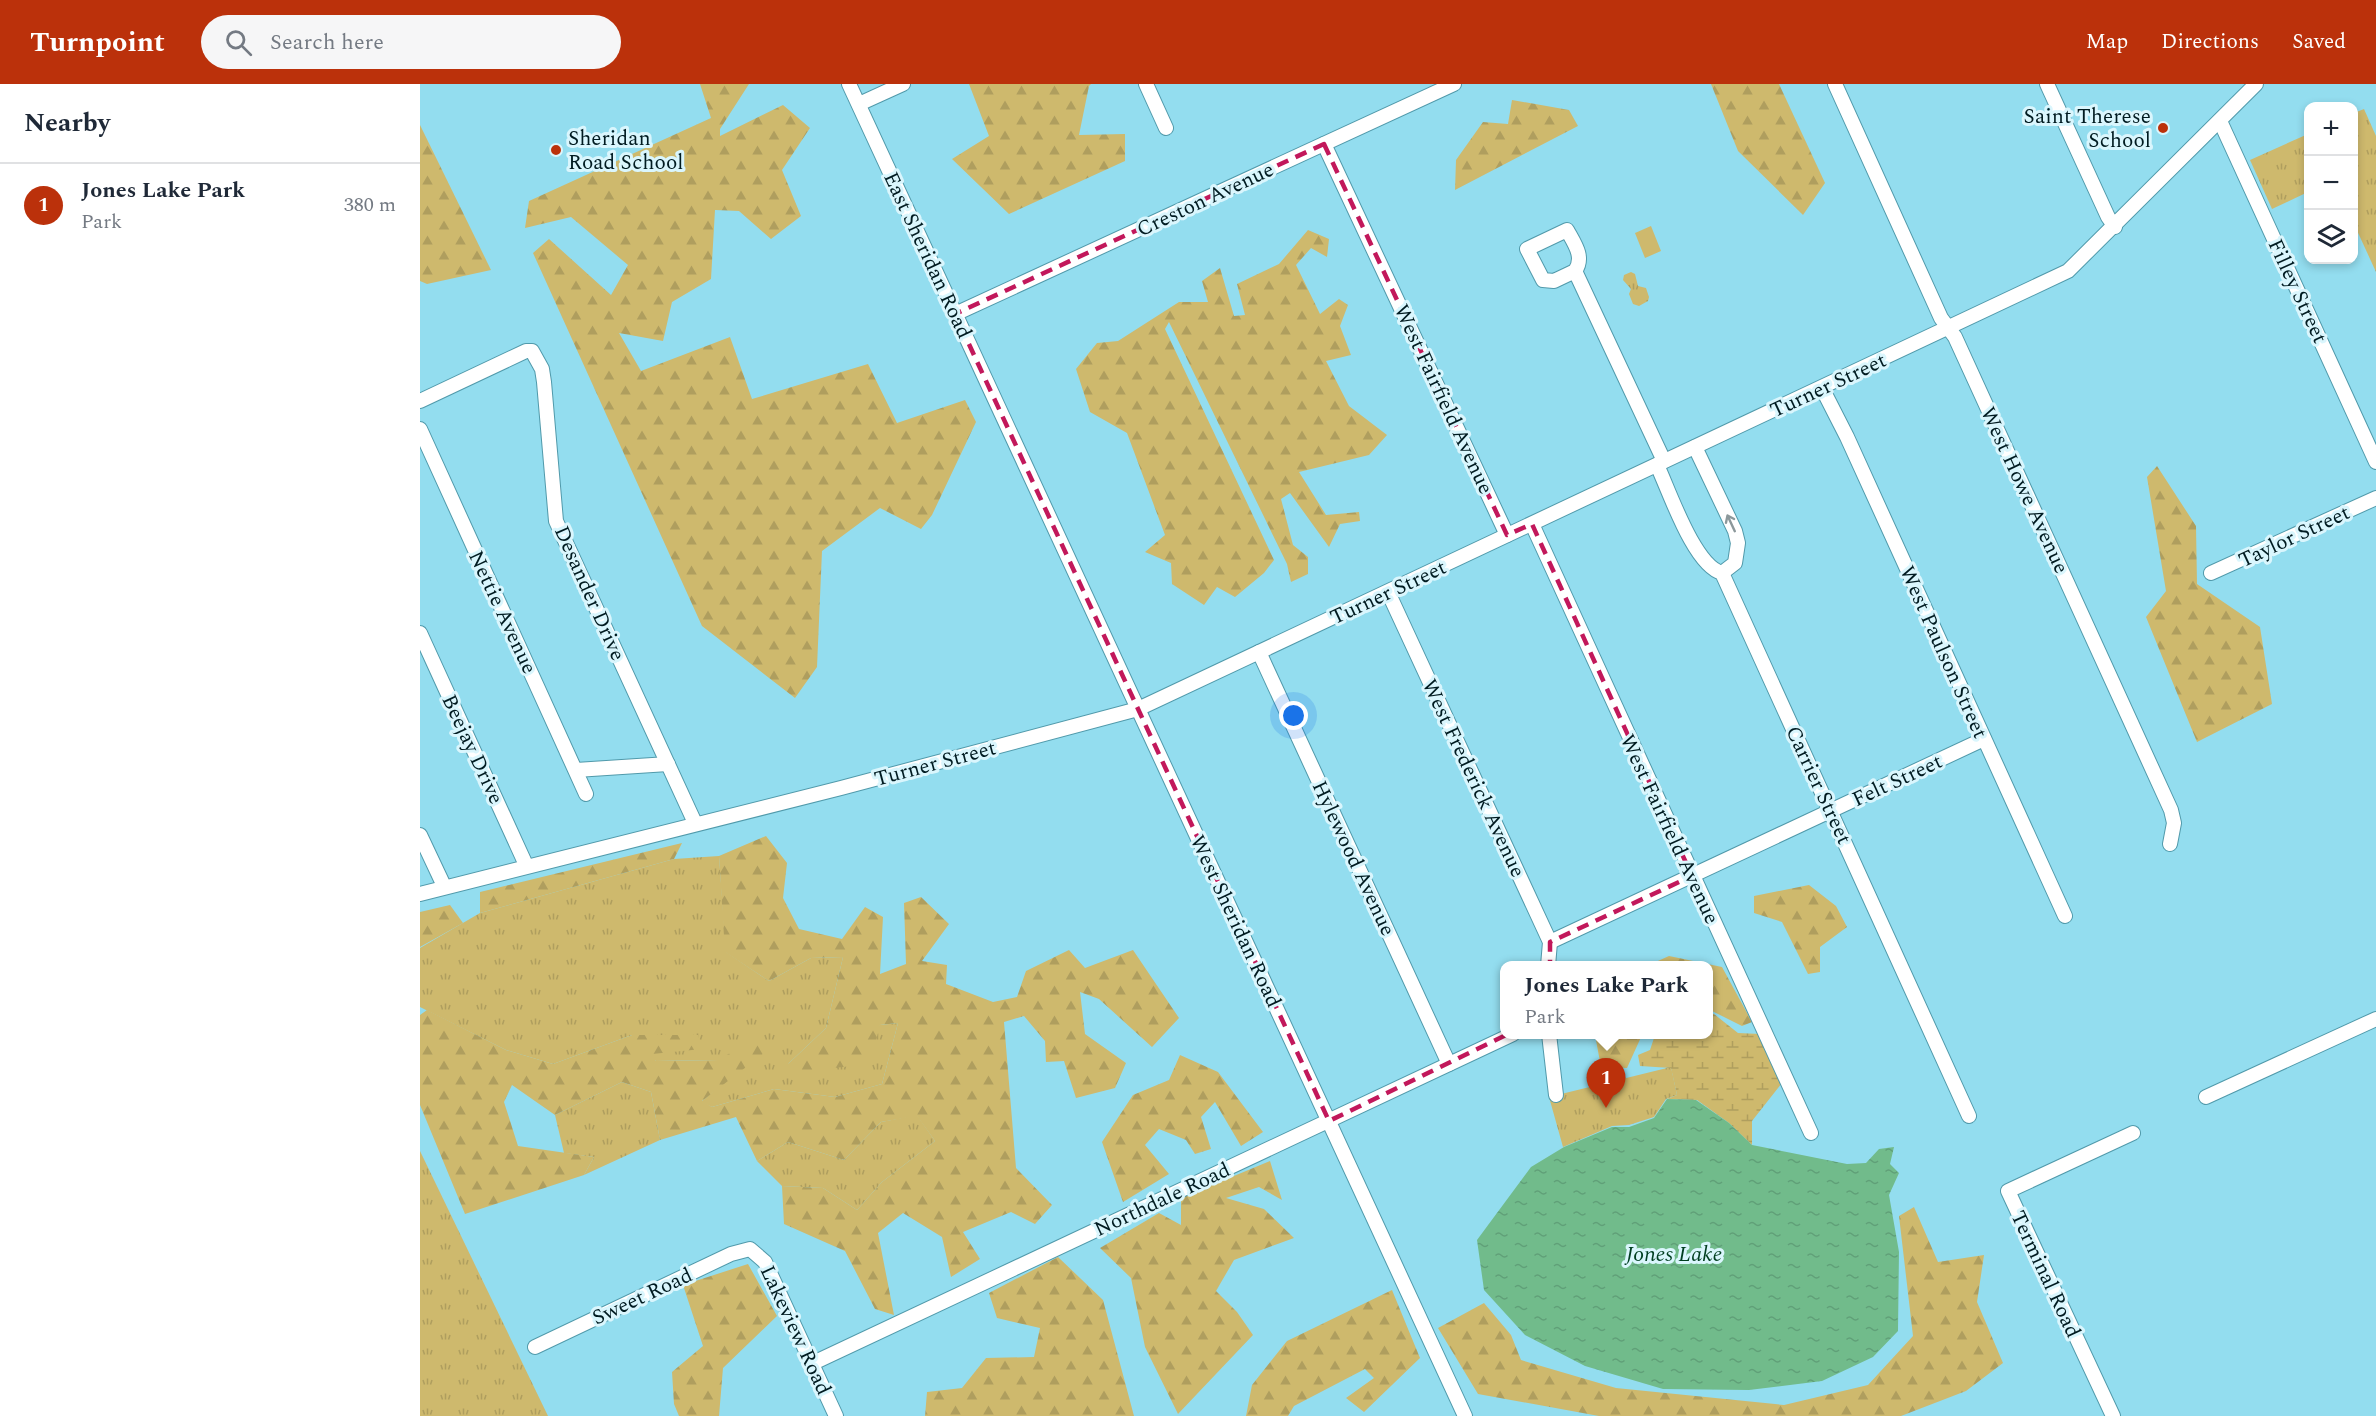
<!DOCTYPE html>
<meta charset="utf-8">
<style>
:root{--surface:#fff;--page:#f6f6f7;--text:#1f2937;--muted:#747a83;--line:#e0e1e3;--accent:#bb310b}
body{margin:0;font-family:Spectral,serif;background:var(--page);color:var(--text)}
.controls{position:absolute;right:18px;top:18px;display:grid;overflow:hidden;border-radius:12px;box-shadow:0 3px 9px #0003}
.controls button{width:54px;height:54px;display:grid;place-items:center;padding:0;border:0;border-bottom:2px solid var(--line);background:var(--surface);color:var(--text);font:30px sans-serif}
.you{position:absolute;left:874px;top:632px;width:21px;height:21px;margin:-15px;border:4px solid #fff;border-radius:50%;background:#1a73e8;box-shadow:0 0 0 9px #1a73e833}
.badge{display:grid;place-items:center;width:39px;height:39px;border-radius:50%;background:var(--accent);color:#fff;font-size:20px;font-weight:700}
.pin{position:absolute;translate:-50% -50px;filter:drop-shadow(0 2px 3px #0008)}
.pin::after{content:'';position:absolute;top:32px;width:21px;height:18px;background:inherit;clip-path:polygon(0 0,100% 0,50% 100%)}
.popup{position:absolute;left:1080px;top:877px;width:213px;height:78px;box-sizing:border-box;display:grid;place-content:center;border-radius:12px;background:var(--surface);filter:drop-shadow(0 2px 4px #0005);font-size:20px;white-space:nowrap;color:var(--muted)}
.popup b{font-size:22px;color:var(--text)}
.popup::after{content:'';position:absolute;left:50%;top:100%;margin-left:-12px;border:12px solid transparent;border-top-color:var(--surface)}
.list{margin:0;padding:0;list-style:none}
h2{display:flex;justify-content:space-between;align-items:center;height:78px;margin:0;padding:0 24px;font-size:26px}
h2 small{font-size:20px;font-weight:400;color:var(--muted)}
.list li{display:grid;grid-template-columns:39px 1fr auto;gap:18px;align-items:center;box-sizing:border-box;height:84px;padding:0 24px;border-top:2px solid var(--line)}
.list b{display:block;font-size:22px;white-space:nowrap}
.list p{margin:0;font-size:20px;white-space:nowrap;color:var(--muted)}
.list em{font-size:20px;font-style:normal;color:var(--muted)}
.icon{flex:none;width:33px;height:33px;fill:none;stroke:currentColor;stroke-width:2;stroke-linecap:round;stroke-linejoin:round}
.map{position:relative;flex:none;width:1956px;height:1332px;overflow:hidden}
header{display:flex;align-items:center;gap:36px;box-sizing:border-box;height:84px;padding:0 30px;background:var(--accent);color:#fff}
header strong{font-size:28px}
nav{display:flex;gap:33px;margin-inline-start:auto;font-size:21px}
.search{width:420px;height:54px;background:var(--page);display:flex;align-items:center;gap:15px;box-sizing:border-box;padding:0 21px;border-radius:33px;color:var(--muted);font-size:22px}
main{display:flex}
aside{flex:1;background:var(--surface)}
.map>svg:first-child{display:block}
</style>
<header>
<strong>Turnpoint</strong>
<div class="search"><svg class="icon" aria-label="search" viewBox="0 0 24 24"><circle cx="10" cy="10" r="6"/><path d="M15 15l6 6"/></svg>Search here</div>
<nav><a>Map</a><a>Directions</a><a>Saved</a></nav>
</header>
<main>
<aside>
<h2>Nearby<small></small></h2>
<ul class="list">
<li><span class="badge">1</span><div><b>Jones Lake Park</b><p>Park</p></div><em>380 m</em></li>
</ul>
</aside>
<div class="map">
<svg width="1956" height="1332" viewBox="0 0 1956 1332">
<defs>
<pattern id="grass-tufts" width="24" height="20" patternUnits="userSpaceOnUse" patternTransform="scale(1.5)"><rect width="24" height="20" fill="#ceb96d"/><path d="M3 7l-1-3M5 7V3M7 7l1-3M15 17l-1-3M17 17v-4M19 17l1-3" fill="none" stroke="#af9e5e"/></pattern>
<pattern id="forest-firs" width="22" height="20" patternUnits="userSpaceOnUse" patternTransform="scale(1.5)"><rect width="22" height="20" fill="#ceb96d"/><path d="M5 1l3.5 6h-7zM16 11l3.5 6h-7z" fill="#af9e5e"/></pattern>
<pattern id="wetland-marsh" width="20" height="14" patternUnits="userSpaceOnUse" patternTransform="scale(1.5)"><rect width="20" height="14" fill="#ceb96d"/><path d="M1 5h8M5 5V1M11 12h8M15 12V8" fill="none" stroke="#af9e5e"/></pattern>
<pattern id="water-ripples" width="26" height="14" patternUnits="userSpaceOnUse" patternTransform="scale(1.5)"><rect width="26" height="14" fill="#71bb8b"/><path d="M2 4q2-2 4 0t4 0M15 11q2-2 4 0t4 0" fill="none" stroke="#60a078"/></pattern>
</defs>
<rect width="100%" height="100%" fill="#93ddef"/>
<!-- grass -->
<g fill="url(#grass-tufts)">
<path d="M1944,25L1956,52V188L1934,140V29Z"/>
<path d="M1888,50V108L1852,125L1830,76Z"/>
<path d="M1211,188L1215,190L1218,202L1226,204L1229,213L1228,217L1219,222L1213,220L1209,210L1211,205L1203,196L1204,191Z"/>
<path d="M299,772L306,868L349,897L391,874L423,873L406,944L368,980L460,941L478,939L462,1000L415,1013L354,1005L292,1023L281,1018L295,1006L298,976L236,977L212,951L133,980L86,966L0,923V864L60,829L254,775Z"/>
<path d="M1251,983L1257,1011L1246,1015L1234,1033L1209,1041L1192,1042L1143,1063L1129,1013Z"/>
<path d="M202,998L231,1008L240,1056L164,1091L174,1073L144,1069L135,1031Z"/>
<path d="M497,1031L515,1057L462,1098L437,1126L403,1104L362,1102L337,1077L368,1058L424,1076L461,1038Z"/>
<path d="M0,1067L128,1332H0Z"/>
</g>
<!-- forest -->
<g fill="url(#forest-firs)">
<path d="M280,0H329L300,45V52L363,21L390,44L362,86L381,132L351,155L319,127L295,126L291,195L252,218L243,257L199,249L221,287L310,253L332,315L448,280L477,339L545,316L556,338L512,431L501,445L460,424L402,467L397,583L375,614L282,542L113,169L129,155L191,211L208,181L151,133L105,144L109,117L291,34Z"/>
<path d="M549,0H671L669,2L659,51L705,50V77L589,130L532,75L569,52Z"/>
<path d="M1291,0H1359L1405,99L1383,131L1318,67Z"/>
<path d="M1092,16L1149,26L1158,42L1035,106L1036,76L1063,38L1088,40Z"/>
<path d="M0,41L71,186L7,200L0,197Z"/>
<path d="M888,146L909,155L907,173L891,164L876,181L900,230L919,215L928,221L920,242L931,271L906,277L929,322L967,351L949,371L879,388L906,431L939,428L940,437L920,440L909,463L870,409L861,415L873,461L888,473V490L871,498L867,480L749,238L745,245L854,476L844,489L815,513L797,503L784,521L752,500L751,479L725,468L745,451L707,349L670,328L656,285L677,259L698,257L759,218H788L782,197L800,184L814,232L825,231L817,200L859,180Z"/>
<path d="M1737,382L1776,442L1777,500L1840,543L1852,620L1777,658L1726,533L1746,507L1727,393Z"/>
<path d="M346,752L367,779L363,814L379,845L422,855L445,823L463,833L460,890L486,880L484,819L501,813L529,840L502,877L527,881L526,900L573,918L597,913L606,887L649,866L665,884L713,866L759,934L732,963L679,915L660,908L665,950L706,979L695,1004L656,1014L644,977L626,978L625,957L604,932L584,938L596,1084L632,1121L615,1140L591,1128L543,1148L560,1175L531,1193L522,1153L483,1129L458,1149L474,1231L455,1225L425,1167L364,1140L362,1102L403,1104L437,1126L462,1098L515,1057L497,1032L461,1038L424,1076L368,1058L337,1077L316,1033L240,1056L231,1008L202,998L135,1031L92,1001L84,1018L98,1062L174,1073L164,1091L45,1130L0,1021V931L7,926L86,966L133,980L212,951H278L282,965L232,970L236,977L298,976L343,950L347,967L282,1017L292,1023L354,1005L415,1013L462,1000L478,939L460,941L450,980L378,988L368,980L406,944L423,873L391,874L349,897L305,868L299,772Z"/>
<path d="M262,759L254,775L60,829V808Z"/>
<path d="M1389,801L1416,822L1427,843L1400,863V888L1388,890L1362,838L1334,829V812Z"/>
<path d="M30,821L43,839L0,863V828Z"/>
<path d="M1249,872L1302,883L1332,938L1322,942L1288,925V882L1229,881Z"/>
<path d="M1175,951V950L1222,951L1207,984L1181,983Z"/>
<path d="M760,971L798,988L843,1048L821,1062L795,1018L781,1033L791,1065L775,1070L766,1056L739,1045L725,1061L749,1090L703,1118L682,1058L713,1011L749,996Z"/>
<path d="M850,1077L862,1116L839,1103L806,1114L844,1125L874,1154L814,1176L796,1207L817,1228L833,1251L758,1330L725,1263L711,1194L680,1164L739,1129L761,1141V1114Z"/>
<path d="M1494,1123L1518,1178L1564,1171L1557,1218L1583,1279L1546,1307L1481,1332H1179L1058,1310L1018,1244L1064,1219L1091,1251L1101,1276L1196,1304L1364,1321L1448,1301L1493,1252L1479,1132Z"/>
<path d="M638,1173L683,1216L714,1332H505L507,1308L542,1304L566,1274L614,1273L620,1244L577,1234L569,1209Z"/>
<path d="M328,1180L357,1232L303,1284L299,1332H259L254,1320L252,1288L283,1262L263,1201Z"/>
<path d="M972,1206L1000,1274L944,1328L926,1314L954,1294L945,1285L874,1322L868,1332H826L832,1301L867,1257Z"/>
</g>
<!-- wetland -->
<path fill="url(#wetland-marsh)" d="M1288,930H1294L1318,949L1340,950L1362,999L1332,1037V1061L1309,1039L1277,1016L1247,1015L1257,1011L1251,984L1220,982L1218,971L1230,966L1235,951L1288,950Z"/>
<!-- pitch -->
<path fill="#ceb96d" d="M1231,142L1241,167L1225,174L1215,149Z"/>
<!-- water -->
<path fill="url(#water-ripples)" d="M1247,1015L1276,1016L1309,1039L1332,1061L1427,1080L1446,1079L1459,1065L1474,1063L1470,1080L1479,1089L1469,1111L1479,1168L1478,1247L1453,1273L1402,1297L1329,1306L1243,1305L1165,1282L1105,1251L1064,1206L1057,1156L1111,1083L1144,1063L1192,1043H1209L1234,1034Z"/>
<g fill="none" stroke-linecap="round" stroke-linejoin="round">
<!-- minor casing -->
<g stroke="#519aab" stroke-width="16">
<g id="minor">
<path d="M429,0L1045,1332"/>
<path d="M726,0L746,44"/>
<path d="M1415,0L1521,234L1535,253L1751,726L1754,739L1750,760"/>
<path d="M1627,0L1688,133L1695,143"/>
<path d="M439,20L483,0"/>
<path d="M1800,37L1956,378"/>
<path d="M904,60L1087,451"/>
<path d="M1155,187L1134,197L1123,196L1107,165L1147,146C1154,159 1165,173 1155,187L1244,377"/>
<path d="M535,230L1034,0"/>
<path d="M1402,304L1427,353L1645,832"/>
<path d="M0,317L106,267H112L122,285L124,298L136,437L275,739"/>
<path d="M0,345L166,710"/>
<path d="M1275,363L1315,447L1318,459L1315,479L1302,489"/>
<path d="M1237,381C1249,406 1274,482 1302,489L1549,1032"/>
<path d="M1112,440L1391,1049"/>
<path d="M1791,489L1956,414"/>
<path d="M968,508L1130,858L1128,882"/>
<path d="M0,549L106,781"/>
<path d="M839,568L1029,980"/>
<path d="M156,686L248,680"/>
<path d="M0,751L24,802"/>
<path d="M0,810L421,704L718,625L1648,187L1836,0"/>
<path d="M1130,858L1564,655"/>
<path d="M1129,950L1136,1011"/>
<path d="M1786,1013L1956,935"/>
<path d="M115,1263L311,1170L330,1165L345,1178L416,1332"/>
<path d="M391,1280L1093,950"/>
<path d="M1693,1332L1588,1107L1713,1049"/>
</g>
</g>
<!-- minor -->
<use href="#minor" stroke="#fff" stroke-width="14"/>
</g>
<!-- one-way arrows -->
<defs><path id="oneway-shaft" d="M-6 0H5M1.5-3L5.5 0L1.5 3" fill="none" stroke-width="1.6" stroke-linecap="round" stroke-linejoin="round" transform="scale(1.5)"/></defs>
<use stroke="#8c989b" href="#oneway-shaft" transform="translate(1311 439) rotate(-115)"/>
<!-- marked area -->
<path fill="none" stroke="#c2185b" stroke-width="4.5" stroke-dasharray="12 8" stroke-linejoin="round" d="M904,60L1087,451L1112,440L1272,792L1130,858V916L1119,935L909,1037L535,230Z"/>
<!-- markers -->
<g fill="#bb310b" stroke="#daf6fd" stroke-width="2">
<circle cx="1743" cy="44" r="6"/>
<circle cx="136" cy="66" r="6"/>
</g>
<g text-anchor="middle" stroke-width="6" stroke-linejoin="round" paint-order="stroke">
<!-- poi labels -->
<g font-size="21" fill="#001b21" stroke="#daf6fd" text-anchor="end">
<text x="1731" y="39">Saint Therese<tspan x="1731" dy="24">School</tspan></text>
<text x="148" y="61" text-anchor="start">Sheridan<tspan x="148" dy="24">Road School</tspan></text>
</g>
<!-- street labels -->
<g font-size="21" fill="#001b21" stroke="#daf6fd">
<text transform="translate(785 115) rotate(-25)" y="7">Creston Avenue</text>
<text transform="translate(508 171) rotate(65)" y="7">East Sheridan Road</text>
<text transform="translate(1878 207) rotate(65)" y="7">Filley Street</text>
<text transform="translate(1408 301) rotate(-25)" y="7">Turner Street</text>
<text transform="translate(1024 315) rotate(65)" y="7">West Fairfield Avenue</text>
<text transform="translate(1605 406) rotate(65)" y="7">West Howe Avenue</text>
<text transform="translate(1874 452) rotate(-25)" y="7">Taylor Street</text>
<text transform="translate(968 508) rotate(-25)" y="7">Turner Street</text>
<text transform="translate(170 509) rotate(66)" y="7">Desander Drive</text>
<text transform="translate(83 528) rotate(65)" y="7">Nettie Avenue</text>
<text transform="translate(1524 568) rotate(66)" y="7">West Paulson Street</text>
<text transform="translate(53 665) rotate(65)" y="7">Beejay Drive</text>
<text transform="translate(515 679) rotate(-15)" y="7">Turner Street</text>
<text transform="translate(1054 694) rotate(65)" y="7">West Frederick Avenue</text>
<text transform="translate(1477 696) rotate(-25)" y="7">Felt Street</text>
<text transform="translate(1399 701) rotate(65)" y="7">Carrier Street</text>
<text transform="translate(1250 745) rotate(65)" y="7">West Fairfield Avenue</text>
<text transform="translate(934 774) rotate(65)" y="7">Hylewood Avenue</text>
<text transform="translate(816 837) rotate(65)" y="7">West Sheridan Road</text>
<text transform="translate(742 1115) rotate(-25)" y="7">Northdale Road</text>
<text transform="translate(1626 1190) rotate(65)" y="7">Terminal Road</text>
<text transform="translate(222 1212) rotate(-25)" y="7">Sweet Road</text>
<text transform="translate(376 1246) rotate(65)" y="7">Lakeview Road</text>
</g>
<!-- water labels -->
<g font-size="22" font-style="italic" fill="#013e20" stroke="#daf6fd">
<text x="1254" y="1177">Jones Lake</text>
</g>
</g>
</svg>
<div class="controls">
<button>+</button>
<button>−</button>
<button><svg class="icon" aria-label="layers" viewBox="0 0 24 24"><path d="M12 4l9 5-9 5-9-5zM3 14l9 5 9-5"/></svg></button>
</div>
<div class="you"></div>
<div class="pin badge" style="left:1186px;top:1024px">1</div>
<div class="popup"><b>Jones Lake Park</b>Park</div>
</div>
</main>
